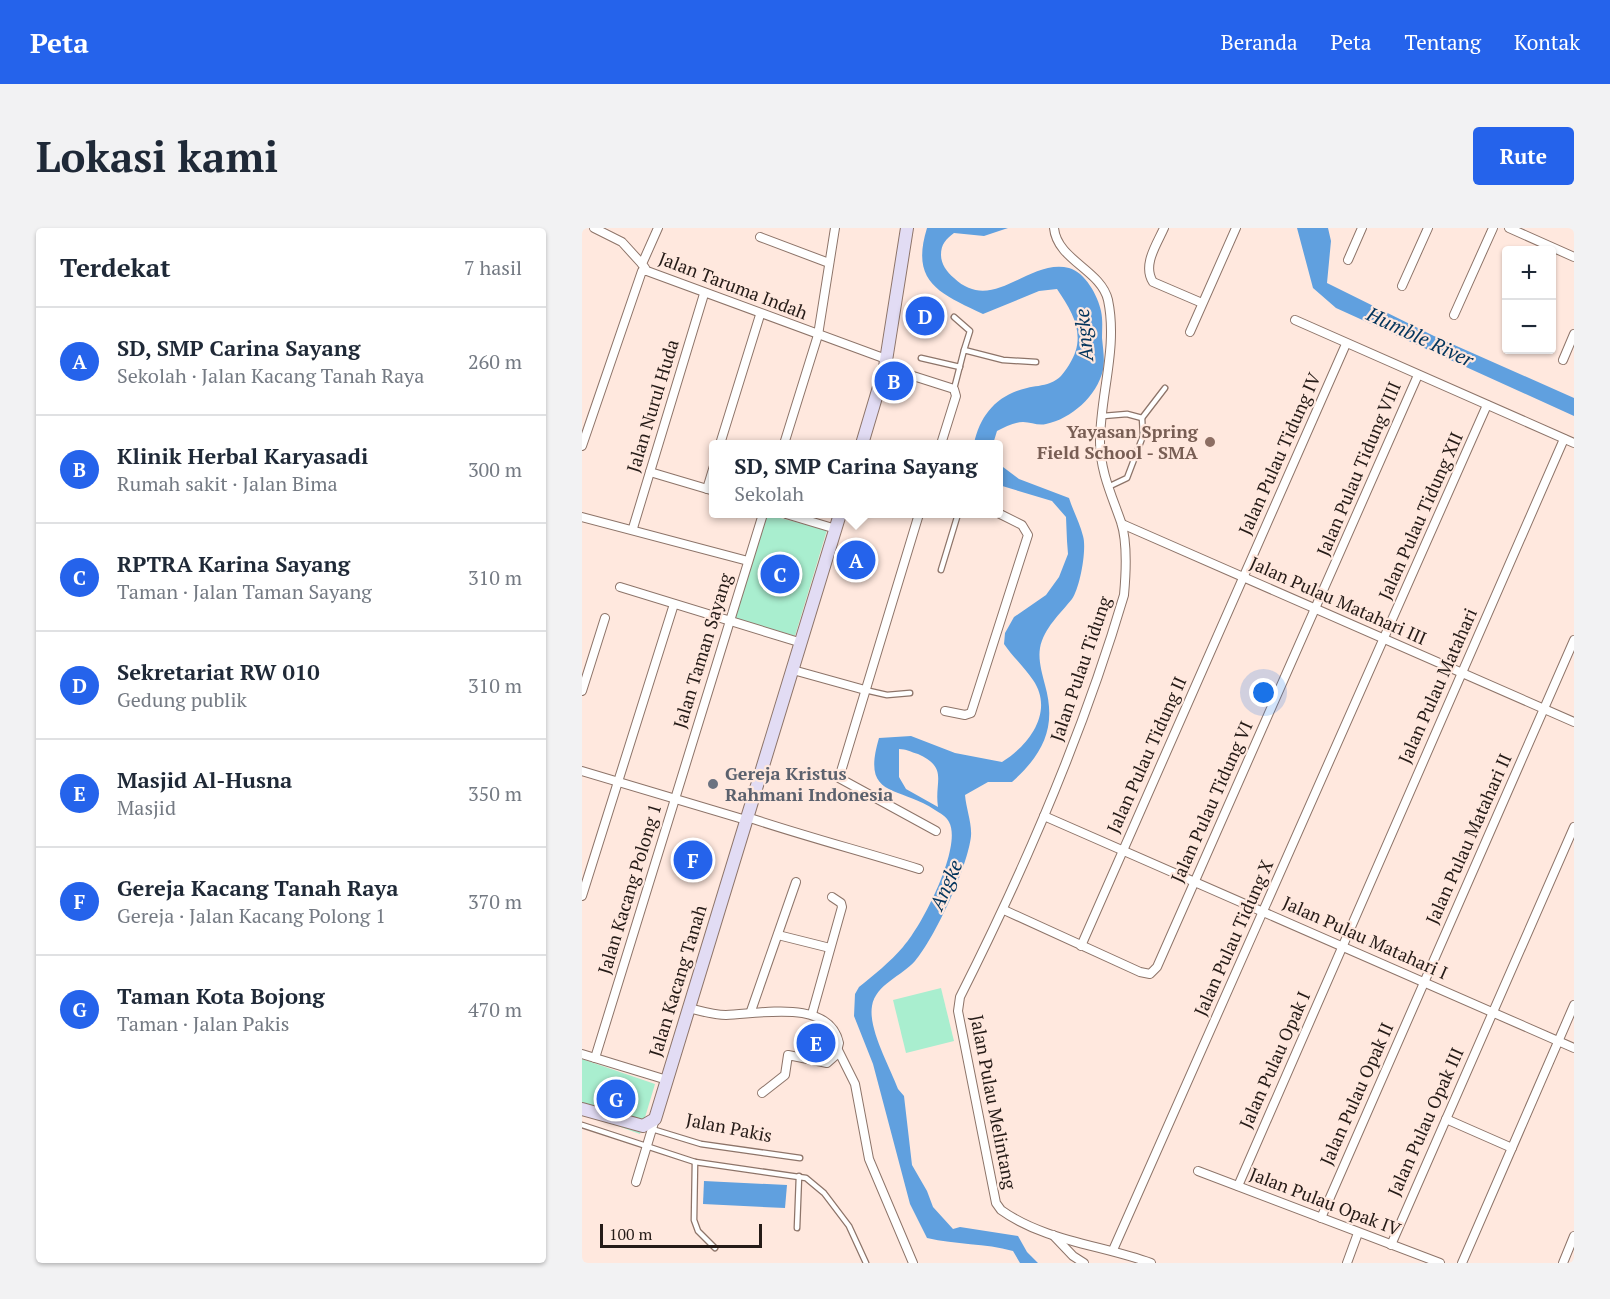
<!DOCTYPE html>
<html lang="id">
<meta charset="utf-8">
<style>
:root{--surface:#fff;--page:#f2f2f3;--text:#1f2937;--muted:#747a83;--line:#e0e1e3;--accent:#2563eb}
body{margin:0;font-family:"PT Serif",serif;background:var(--page);color:var(--text)}
.controls{position:absolute;right:18px;top:18px;display:grid;overflow:hidden;border-radius:6px;box-shadow:0 2px 4px #0004}
.controls button{width:54px;height:54px;display:grid;place-items:center;padding:0;border:0;border-bottom:2px solid var(--line);background:var(--surface);color:var(--text);font:30px sans-serif}
.scale{position:absolute;left:18px;bottom:15px;width:162px;box-sizing:border-box;padding-left:6px;border:3px solid #251b17;border-top:0;font-size:16px;line-height:21px;white-space:nowrap;color:#251b17;-webkit-text-stroke:4px #ffe8de;paint-order:stroke}
.you{position:absolute;left:682px;top:465px;width:21px;height:21px;margin:-15px;border:4px solid #fff;border-radius:50%;background:#1a73e8;box-shadow:0 0 0 9px #1a73e833}
.badge{display:grid;place-items:center;width:39px;height:39px;border-radius:50%;background:var(--accent);color:#fff;font-size:20px;font-weight:700}
.pin{position:absolute;translate:-50% -50%;border:3px solid #fff;box-shadow:0 2px 6px #0006}
.popup{position:absolute;left:127px;top:212px;width:294px;height:78px;box-sizing:border-box;display:grid;place-content:center;border-radius:6px;background:var(--surface);filter:drop-shadow(0 2px 4px #0005);font-size:20px;white-space:nowrap;color:var(--muted)}
.popup b{font-size:22px;color:var(--text)}
.popup::after{content:'';position:absolute;left:50%;top:100%;margin-left:-12px;border:12px solid transparent;border-top-color:var(--surface)}
.list{margin:0;padding:0;list-style:none}
h2{display:flex;justify-content:space-between;align-items:center;height:78px;margin:0;padding:0 24px;font-size:26px}
h2 small{font-size:20px;font-weight:400;color:var(--muted)}
.list li{display:grid;grid-template-columns:39px 1fr auto;gap:18px;align-items:center;box-sizing:border-box;height:108px;padding:0 24px;border-top:2px solid var(--line)}
.list b{display:block;font-size:22px;white-space:nowrap}
.list p{margin:0;font-size:20px;white-space:nowrap;color:var(--muted)}
.list em{font-size:20px;font-style:normal;color:var(--muted)}
.map{position:relative;flex:none;width:992px;height:1035px;overflow:hidden;border-radius:6px}
header{display:flex;align-items:center;gap:36px;box-sizing:border-box;height:84px;padding:0 30px;background:var(--accent);color:#fff}
header strong{font-size:28px}
nav{display:flex;gap:33px;margin-inline-start:auto;font-size:21px}
.intro{display:flex;align-items:center;justify-content:space-between;box-sizing:border-box;height:144px;padding:0 36px}
h1{margin:0;font-size:42px}
.button{padding:15px 27px;border-radius:6px;background:var(--accent);color:#fff;font-size:21px;font-weight:700}
main{display:flex;gap:36px;padding:0 36px}
aside{flex:1;background:var(--surface);border-radius:6px;box-shadow:0 2px 4px #0004}
.map>svg:first-child{display:block}
</style>
<header>
<strong>Peta</strong>
<nav><a>Beranda</a><a>Peta</a><a>Tentang</a><a>Kontak</a></nav>
</header>
<div class="intro"><h1>Lokasi kami</h1><a class="button">Rute</a></div>
<main>
<aside>
<h2>Terdekat<small>7 hasil</small></h2>
<ul class="list">
<li><span class="badge">A</span><div><b>SD, SMP Carina Sayang</b><p>Sekolah · Jalan Kacang Tanah Raya</p></div><em>260 m</em></li>
<li><span class="badge">B</span><div><b>Klinik Herbal Karyasadi</b><p>Rumah sakit · Jalan Bima</p></div><em>300 m</em></li>
<li><span class="badge">C</span><div><b>RPTRA Karina Sayang</b><p>Taman · Jalan Taman Sayang</p></div><em>310 m</em></li>
<li><span class="badge">D</span><div><b>Sekretariat RW 010</b><p>Gedung publik</p></div><em>310 m</em></li>
<li><span class="badge">E</span><div><b>Masjid Al-Husna</b><p>Masjid</p></div><em>350 m</em></li>
<li><span class="badge">F</span><div><b>Gereja Kacang Tanah Raya</b><p>Gereja · Jalan Kacang Polong 1</p></div><em>370 m</em></li>
<li><span class="badge">G</span><div><b>Taman Kota Bojong</b><p>Taman · Jalan Pakis</p></div><em>470 m</em></li>
</ul>
</aside>
<div class="map">
<svg width="992" height="1035" viewBox="0 0 992 1035">
<rect width="100%" height="100%" fill="#ffe8de"/>
<!-- green -->
<g fill="#a9eecf">
<path d="M183,286L245,302L213,408L152,390Z"/>
<path d="M359,760L372,813L324,825L311,772Z"/>
<path d="M0,831L73,856L58,906L0,885Z"/>
</g>
<!-- water -->
<g fill="#60a0df" fill-rule="evenodd">
<path d="M345,0H426L402,8L372,5C364,11 359,16 359,27C359,36 365,44 372,50C411,87 446,30 487,40C503,44 516,68 519,83C521,92 520,101 520,110C521,120 523,133 521,142C515,168 489,191 464,196C456,198 449,194 441,194C432,194 423,199 415,203L411,216H392C398,187 415,167 445,160C452,158 461,158 468,155C478,151 481,146 487,137C505,109 492,86 475,61L457,63L401,86C358,65 328,55 345,0Z"/>
<path d="M715,0H746L749,13L745,55L852,108L992,170V188L754,80L731,60Z"/>
<path d="M417,236L437,251L487,270C491,283 498,295 501,308C505,321 498,360 490,371C478,386 462,400 458,420C456,432 460,445 463,457C475,500 461,526 430,554H406L383,567C384,580 390,595 389,608C386,638 353,710 333,733C320,748 294,756 290,778C286,801 308,839 316,861L322,868L330,937L345,963L351,979L371,1001L378,999L436,1008L445,1024L456,1035H438L431,1023C403,1015 374,1017 345,1010L328,976L291,836L272,788L273,766L277,759C292,747 308,734 321,719C339,700 381,619 367,594C365,589 358,585 353,582C315,557 279,571 297,510L329,508L373,525L420,534C446,518 473,484 451,452C443,440 431,429 422,416L423,405L432,389L464,367L477,349L486,326L485,313L484,289L470,273L417,257ZM317,521C324,521 329,524 336,526C367,540 352,553 356,579L324,561L317,549Z"/>
<path d="M122,953L205,957L203,980L121,976Z"/>
</g>
<g fill="none" stroke-linecap="round" stroke-linejoin="round">
<!-- lane casing -->
<g stroke="#8d7469" stroke-width="7">
<g id="lane">
<path d="M372,89L388,103L382,122"/>
<path d="M339,130L378,139"/>
<path d="M372,161L382,122L421,132L454,134"/>
<path d="M521,188L545,186L560,190L583,160"/>
<path d="M526,259L545,250L561,208L560,190"/>
<path d="M359,342L376,286"/>
<path d="M283,462L305,467L328,465"/>
<path d="M0,897L113,934L224,950L242,965L267,998L284,1035"/>
<path d="M70,901L119,916L218,930"/>
<path d="M113,934L112,992L116,1003L133,1020"/>
<path d="M215,1000L217,948"/>
</g>
</g>
<!-- street casing -->
<g stroke="#8d7469" stroke-width="10">
<g id="street">
<path d="M12,0L40,14L60,36"/>
<path d="M472,0C475,32 519,42 526,72C536,120 518,167 518,214C518,243 530,268 539,294C546,315 544,345 542,367C501,506 443,640 378,769L376,783L414,975L419,982C462,1013 520,1017 569,1035"/>
<path d="M582,0C575,16 560,37 571,54L620,75"/>
<path d="M927,0L992,29"/>
<path d="M178,9L247,35"/>
<path d="M766,32L780,0"/>
<path d="M63,40L60,36L76,0"/>
<path d="M820,58L846,0"/>
<path d="M872,87L911,0"/>
<path d="M713,92L992,215"/>
<path d="M608,104L654,0"/>
<path d="M981,132L992,106"/>
<path d="M303,139L372,161L374,168L359,216"/>
<path d="M138,216L178,87"/>
<path d="M202,216L236,107L253,0"/>
<path d="M0,218L60,43H65L304,131"/>
<path d="M68,244L132,263"/>
<path d="M125,261L132,238"/>
<path d="M204,286L254,301"/>
<path d="M337,286L257,550L354,603"/>
<path d="M0,289L166,333"/>
<path d="M540,296L992,494"/>
<path d="M51,300L122,66"/>
<path d="M38,359L220,415"/>
<path d="M211,442L283,462"/>
<path d="M0,463L23,390"/>
<path d="M363,483L383,487L389,485L446,307L440,297L416,285"/>
<path d="M0,543L164,592"/>
<path d="M462,588L992,820"/>
<path d="M165,589C222,608 279,623 337,641"/>
<path d="M0,668L92,376"/>
<path d="M422,682L558,744L568,746L575,739L836,147"/>
<path d="M196,707L248,720"/>
<path d="M499,718L764,116"/>
<path d="M107,780C119,783 132,787 144,787C177,786 247,770 257,815L254,827L245,835L206,827L203,847L180,865"/>
<path d="M169,783L214,654"/>
<path d="M230,786L260,679L259,675L250,669"/>
<path d="M256,822L273,856L287,931L331,1035"/>
<path d="M0,826L85,852"/>
<path d="M13,830L181,286"/>
<path d="M864,891L930,920"/>
<path d="M616,943L858,1035"/>
<path d="M54,954L73,891"/>
<path d="M656,958L982,211"/>
<path d="M739,990L992,412"/>
<path d="M471,1007L491,1028L502,1035"/>
<path d="M809,1017L992,599"/>
<path d="M531,1022L905,177"/>
<path d="M765,1035L776,1005"/>
<path d="M880,1035L992,777"/>
<path d="M981,1035L992,1008"/>
</g>
</g>
<!-- secondary casing -->
<g stroke="#8d7469" stroke-width="14">
<g id="secondary">
<path d="M280,216L303,139L325,0"/>
<path d="M0,881L61,898L73,891L258,286"/>
</g>
</g>
<!-- lane -->
<use href="#lane" stroke="#fff" stroke-width="4.5"/>
<!-- street -->
<use href="#street" stroke="#fff" stroke-width="8"/>
<!-- secondary -->
<use href="#secondary" stroke="#e2dcf4" stroke-width="12"/>
</g>
<!-- markers -->
<circle fill="#8d6e63" stroke="#ffe8de" stroke-width="2" cx="628" cy="214" r="6"/>
<circle fill="#6b7280" stroke="#ffe8de" stroke-width="2" cx="131" cy="556" r="6"/>
<g text-anchor="middle" stroke-width="4.5" stroke-linejoin="round" paint-order="stroke">
<!-- street labels -->
<g font-size="18" fill="#251b17" stroke="#ffe8de">
<text transform="translate(151 58) rotate(21)" y="6">Jalan Taruma Indah</text>
<text transform="translate(71 178) rotate(-73)" y="6">Jalan Nurul Huda</text>
<text transform="translate(698 226) rotate(-66)" y="6">Jalan Pulau Tidung IV</text>
<text transform="translate(777 241) rotate(-67)" y="6">Jalan Pulau Tidung VIII</text>
<text transform="translate(839 288) rotate(-66)" y="6">Jalan Pulau Tidung XII</text>
<text transform="translate(756 373) rotate(24)" y="6">Jalan Pulau Matahari III</text>
<text transform="translate(121 423) rotate(-73)" y="6">Jalan Taman Sayang</text>
<text transform="translate(499 441) rotate(-71)" y="6">Jalan Pulau Tidung</text>
<text transform="translate(856 458) rotate(-66)" y="6">Jalan Pulau Matahari</text>
<text transform="translate(565 527) rotate(-66)" y="6">Jalan Pulau Tidung II</text>
<text transform="translate(630 574) rotate(-66)" y="6">Jalan Pulau Tidung VI</text>
<text transform="translate(887 611) rotate(-66)" y="6">Jalan Pulau Matahari II</text>
<text transform="translate(48 661) rotate(-73)" y="6">Jalan Kacang Polong 1</text>
<text transform="translate(652 710) rotate(-66)" y="6">Jalan Pulau Tidung X</text>
<text transform="translate(783 710) rotate(24)" y="6">Jalan Pulau Matahari I</text>
<text transform="translate(96 753) rotate(-73)" y="6">Jalan Kacang Tanah</text>
<text transform="translate(693 832) rotate(-66)" y="6">Jalan Pulau Opak I</text>
<text transform="translate(775 866) rotate(-66)" y="6">Jalan Pulau Opak II</text>
<text transform="translate(411 874) rotate(79)" y="6">Jalan Pulau Melintang</text>
<text transform="translate(844 894) rotate(-66)" y="6">Jalan Pulau Opak III</text>
<text transform="translate(147 900) rotate(11)" y="6">Jalan Pakis</text>
<text transform="translate(743 974) rotate(21)" y="6">Jalan Pulau Opak IV</text>
</g>
<!-- education labels -->
<g font-size="18" font-weight="bold" fill="#785e54" stroke="#ffe8de" text-anchor="end">
<text x="616" y="210">Yayasan Spring<tspan x="616" dy="21">Field School - SMA</tspan></text>
</g>
<!-- worship labels -->
<g font-size="18" font-weight="bold" fill="#5b616d" stroke="#ffe8de" text-anchor="start">
<text x="143" y="552">Gereja Kristus<tspan x="143" dy="21">Rahmani Indonesia</tspan></text>
</g>
<!-- water labels -->
<g font-size="20" font-style="italic" fill="#02345c" stroke="#ffe8de">
<text transform="translate(502 107) rotate(-95)" y="7">Angke</text>
<text transform="translate(838 109) rotate(25)" y="7">Humble River</text>
<text transform="translate(364 657) rotate(-66)" y="7">Angke</text>
</g>
</g>
</svg>
<div class="controls">
<button>+</button>
<button>−</button>
</div>
<div class="scale">100 m</div>
<div class="you"></div>
<div class="pin badge" style="left:274px;top:332px">A</div>
<div class="popup"><b>SD, SMP Carina Sayang</b>Sekolah</div>
<div class="pin badge" style="left:312px;top:153px">B</div>
<div class="pin badge" style="left:198px;top:346px">C</div>
<div class="pin badge" style="left:343px;top:88px">D</div>
<div class="pin badge" style="left:234px;top:815px">E</div>
<div class="pin badge" style="left:111px;top:632px">F</div>
<div class="pin badge" style="left:34px;top:871px">G</div>
</div>
</main>
